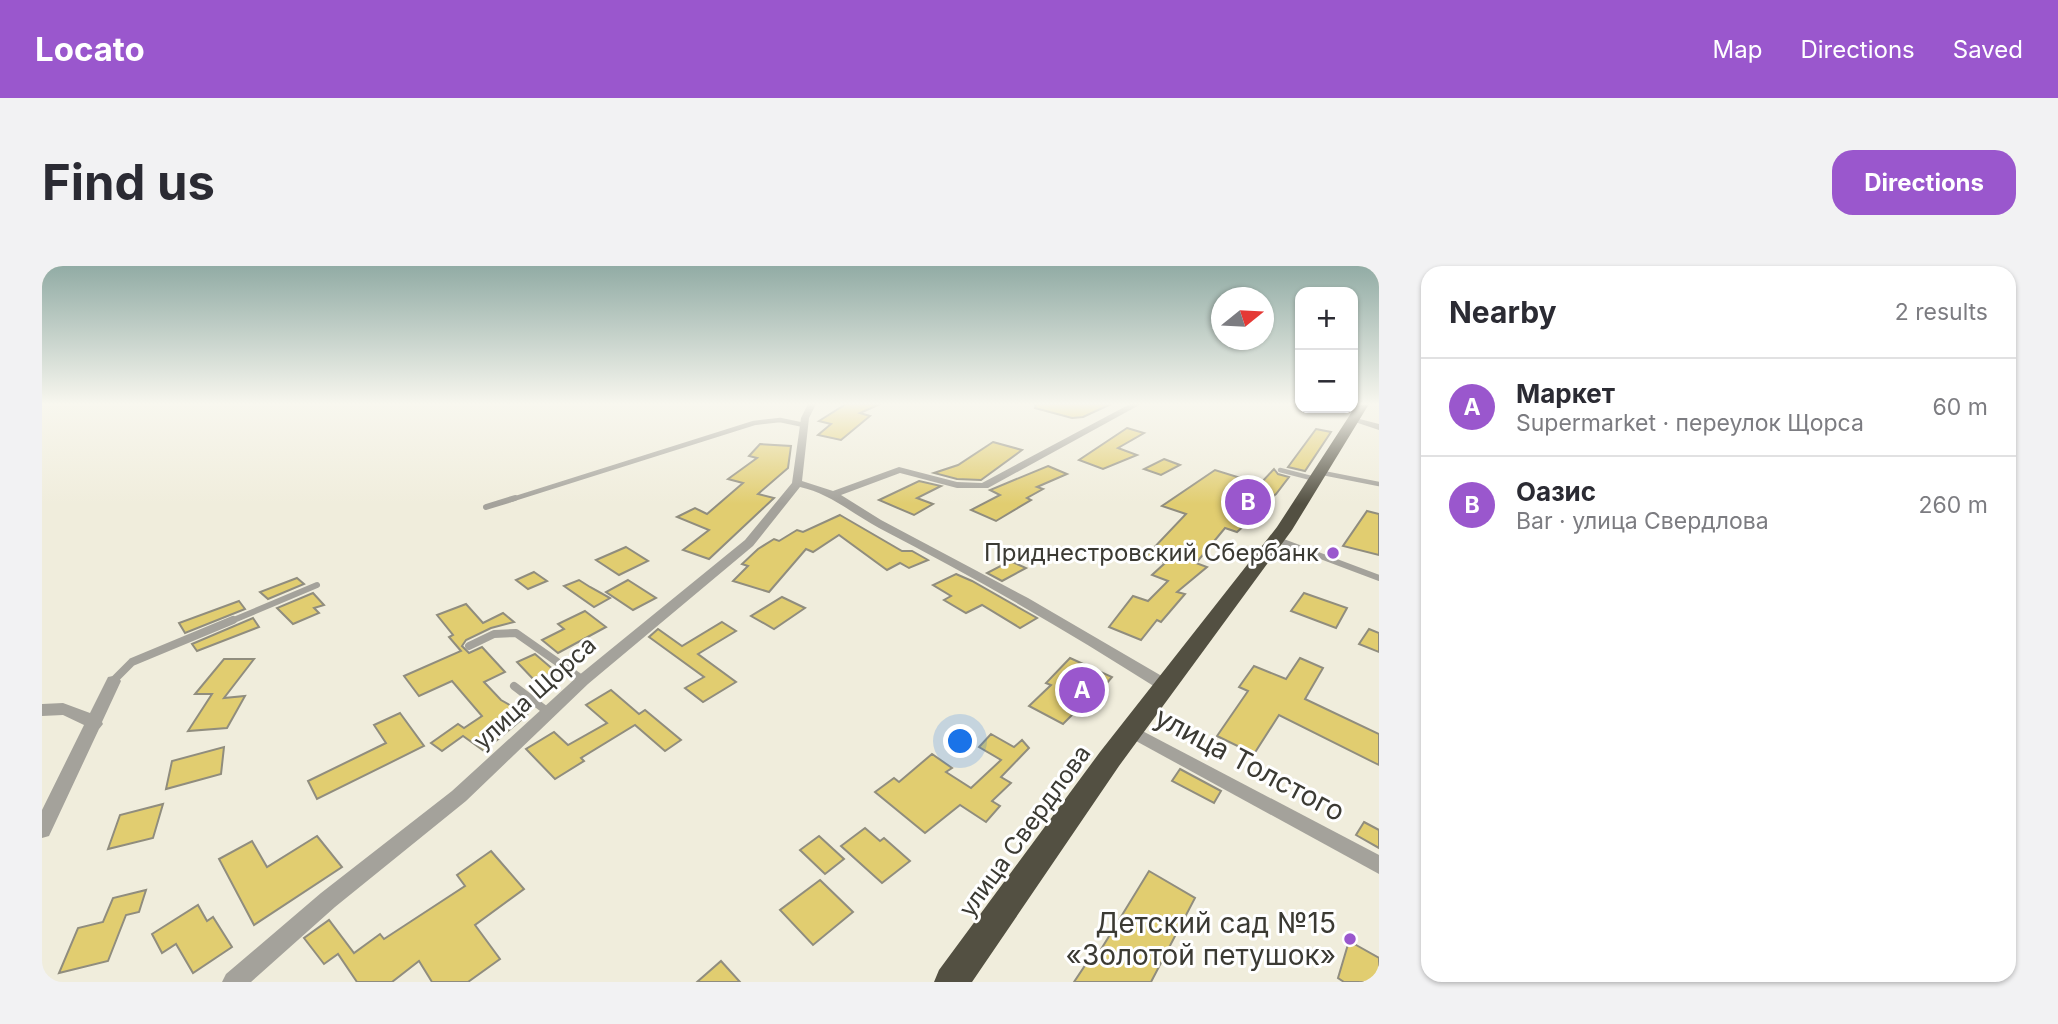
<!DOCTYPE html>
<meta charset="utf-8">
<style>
:root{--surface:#fff;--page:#f2f2f3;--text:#2b2b33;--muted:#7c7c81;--line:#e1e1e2;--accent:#9a57cd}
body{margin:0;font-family:Inter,sans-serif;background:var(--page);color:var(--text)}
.controls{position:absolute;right:21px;top:21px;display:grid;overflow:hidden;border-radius:14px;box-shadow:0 2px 5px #0004}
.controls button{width:63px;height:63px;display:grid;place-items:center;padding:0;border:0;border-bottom:2px solid var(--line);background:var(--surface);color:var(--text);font:35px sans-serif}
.compass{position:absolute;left:1169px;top:21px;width:63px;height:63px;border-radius:50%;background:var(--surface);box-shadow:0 2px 5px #0004;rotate:72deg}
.you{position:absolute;left:919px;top:476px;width:24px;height:24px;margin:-18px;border:5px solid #fff;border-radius:50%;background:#1a73e8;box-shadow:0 0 0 10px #1a73e833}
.badge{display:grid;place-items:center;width:46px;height:46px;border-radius:50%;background:var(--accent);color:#fff;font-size:23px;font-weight:700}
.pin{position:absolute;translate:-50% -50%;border:4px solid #fff;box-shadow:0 2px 7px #0006}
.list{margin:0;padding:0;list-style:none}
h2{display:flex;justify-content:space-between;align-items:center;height:91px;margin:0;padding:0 28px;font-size:30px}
h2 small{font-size:23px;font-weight:400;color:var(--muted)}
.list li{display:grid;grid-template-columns:46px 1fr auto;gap:21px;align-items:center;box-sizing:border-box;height:98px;padding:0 28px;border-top:2px solid var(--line)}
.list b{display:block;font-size:26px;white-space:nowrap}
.list p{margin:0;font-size:23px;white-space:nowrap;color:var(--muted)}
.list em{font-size:23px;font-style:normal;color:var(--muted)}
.map{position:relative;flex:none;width:1337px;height:716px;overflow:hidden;border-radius:21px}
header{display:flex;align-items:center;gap:42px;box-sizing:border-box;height:98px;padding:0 35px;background:var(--accent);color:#fff}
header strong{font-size:33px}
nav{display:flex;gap:38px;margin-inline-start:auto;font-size:24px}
.intro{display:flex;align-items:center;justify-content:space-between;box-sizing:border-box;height:168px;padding:0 42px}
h1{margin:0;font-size:49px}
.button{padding:18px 32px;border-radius:21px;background:var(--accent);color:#fff;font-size:24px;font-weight:700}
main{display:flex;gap:42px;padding:0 42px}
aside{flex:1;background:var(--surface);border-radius:21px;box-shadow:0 2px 5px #0004}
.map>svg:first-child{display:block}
</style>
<header>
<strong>Locato</strong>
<nav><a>Map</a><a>Directions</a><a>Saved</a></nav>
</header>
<div class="intro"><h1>Find us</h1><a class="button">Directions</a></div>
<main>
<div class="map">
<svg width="1337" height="716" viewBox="0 0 1337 716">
<rect width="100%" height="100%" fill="#f0eddc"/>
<!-- building -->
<g fill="#e1cd70" stroke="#908d7e" stroke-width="2">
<path d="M804,138H838L818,147L828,150L799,174L776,169L789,158L777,155Z"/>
<path d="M994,138H1069L1041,151L1030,152L993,142Z"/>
<path d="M1085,162L1102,167L1076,182L1095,189L1061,203L1037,194Z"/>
<path d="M1274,163L1289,166L1263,205L1246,201Z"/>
<path d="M951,176L980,184L939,214L915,213L892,207L916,199Z"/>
<path d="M718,178L749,180L746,202L716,228L732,232L667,293L641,284L667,264L635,251L653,242L665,248L701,217L686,213L715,192L707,190Z"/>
<path d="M1122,193L1138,199L1119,209L1102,203Z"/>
<path d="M1006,200L1025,208L995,221L1001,223L985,232L989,234L954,255L929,244L958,229L948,224Z"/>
<path d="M1232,203L1236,208L1247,211L1234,228L1202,253L1207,255L1195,266L1183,262L1154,297L1165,301L1135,326L1143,328L1119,356L1115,354L1099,374L1067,361L1091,330L1106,335L1126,315L1110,309L1123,297L1104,290L1144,248L1120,240L1173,204L1218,218Z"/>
<path d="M877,215L899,220L875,232L891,238L872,249L837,234Z"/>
<path d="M1325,245L1337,248V289L1301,280Z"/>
<path d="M798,249L860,285H870L886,294L867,302L858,297L845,304L797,269L771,286L764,283L727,326L691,315L706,300L700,298L716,283L732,273L737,275L755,264L761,266Z"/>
<path d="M584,281L606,295L577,309L554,294Z"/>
<path d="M968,295L984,302L960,315L945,307Z"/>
<path d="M492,306L505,315L486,323L474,314Z"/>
<path d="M914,308L930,315L995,352L978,362L940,339L924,347L902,334L909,330L891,319Z"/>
<path d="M255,312L262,318L226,333L218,326Z"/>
<path d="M537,314L548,321L568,332L552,341L522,320Z"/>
<path d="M586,314L614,332L591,344L564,326Z"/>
<path d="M271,327L282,339L272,342L277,347L251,358L235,342Z"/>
<path d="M1262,327L1305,342L1294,362L1249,345Z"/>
<path d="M740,331L763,342L732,363L709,350Z"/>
<path d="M197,335L203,343L143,367L137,357Z"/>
<path d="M424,338L441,357L461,347L472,356L449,362L424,374L420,380L427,387L440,381L463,406L442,416L459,434L485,449L442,485L421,470L400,485L389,477L416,458L422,462L440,450L410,415L377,430L362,410L419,385L407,371L411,369L395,349Z"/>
<path d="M543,345L564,361L516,387L500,374L522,363L516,358Z"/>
<path d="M211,352L217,361L155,385L150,378Z"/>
<path d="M680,356L694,365L656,388L694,416L661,436L643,422L662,411L607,371L616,363L640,380Z"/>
<path d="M1327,363L1337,367V386L1317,378Z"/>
<path d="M493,388L513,405L493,415L475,396Z"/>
<path d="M1028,392L1070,411L1047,438L1043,436L1021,458L987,440L1009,419L1004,417Z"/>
<path d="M1258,392L1281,402L1263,433L1337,468V499L1237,449L1212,488L1175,470L1206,425L1197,421L1212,400L1244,413Z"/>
<path d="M182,393H212L182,432L203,430L185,462L146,465L170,428H153Z"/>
<path d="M569,424L597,448L603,444L639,474L623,485L593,459L539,492L542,495L513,513L484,483L512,466L526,479L565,457L544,439Z"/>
<path d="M358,447L382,480L275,533L266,515L344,477L332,459Z"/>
<path d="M949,468L972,481L980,474L987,482L959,511L969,517L950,535L958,540L944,556L918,539L883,567L833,526L852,512L857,516L890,488L910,502L904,506L929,522L959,494L937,481Z"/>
<path d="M182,481L179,508L124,523L130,495Z"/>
<path d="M1138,503L1179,525L1172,537L1130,515Z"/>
<path d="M121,538L111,572L66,583L78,549Z"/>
<path d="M1322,556L1337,564V582L1314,569Z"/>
<path d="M823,562L838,575L842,572L868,595L840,617L799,580Z"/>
<path d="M275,570L300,601L212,659L177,593L210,575L225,601Z"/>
<path d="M777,570L802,593L783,608L758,584Z"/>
<path d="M449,585L482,623L433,659L458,693L426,716H390L377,695L350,716H315L296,688L282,698L262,672L287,654L312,687L338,668L342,673L423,620L415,609Z"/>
<path d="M1107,605L1153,632L1109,716H1032L1046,695L1050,698Z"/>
<path d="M778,614L811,646L771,679L738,644Z"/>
<path d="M104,624L97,646L84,649L66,695L17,707L36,662L61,656L71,632Z"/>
<path d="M156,639L165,655L171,651L190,681L151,707L134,678L120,687L110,668Z"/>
<path d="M1307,675L1337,692V716H1302L1296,712Z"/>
<path d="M679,695L698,716H655Z"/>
</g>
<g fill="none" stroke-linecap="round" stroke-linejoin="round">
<!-- lane-far2 -->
<g stroke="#a4a29b" stroke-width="4.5">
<path d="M1238,204L1273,213"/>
<path d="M1281,207L1337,218"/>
<path d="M468,234L712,157L738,154L762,159"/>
</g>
<!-- lane-far1 -->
<g stroke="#a4a29b" stroke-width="6">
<path d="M444,241L473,232"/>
<path d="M1236,274L1337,312"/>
<path d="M187,356L275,319"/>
</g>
<!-- lane -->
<g stroke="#a4a29b" stroke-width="8">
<path d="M427,380L452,368L474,367L541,414"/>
<path d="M71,415L90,396L191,354"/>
<path d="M472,420L506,446"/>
</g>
<!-- street -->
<g fill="#a4a29b" fill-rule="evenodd">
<path d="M766,138H774L767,152L760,215L791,225L857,201L915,216L940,217L1088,138H1099L946,222H915L858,207L799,229L839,254L986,332L1130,416L1132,420L1130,424H1118C1027,366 934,312 837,262C811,248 787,227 758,221L711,280L546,418L424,535L293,641L209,716H180L184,708L279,627L410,525L536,410L703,274L750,217L759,152Z"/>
<path d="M1310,151L1337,158V164L1310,155Z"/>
<path d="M71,410L76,411L79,415L60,456L61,458L57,463L7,570L0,572V544L42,459L21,449L0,450V438L21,437L48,447L66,411Z"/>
<path d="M1089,459L1337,589V608L1083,469L1081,465L1083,461Z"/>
</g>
<!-- highway -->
<path fill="#535042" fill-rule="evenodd" d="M1315,138H1327L1250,264L1077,500L930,716H892L897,704L1058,486L1235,261Z"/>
</g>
<!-- sky -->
<linearGradient id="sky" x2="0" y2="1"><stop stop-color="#92aca5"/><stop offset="0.58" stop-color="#f8f7ef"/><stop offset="1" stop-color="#f8f7ef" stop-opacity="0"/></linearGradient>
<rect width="1337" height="238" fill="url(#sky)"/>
<!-- markers -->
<g fill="#9a57cd" stroke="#fff" stroke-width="2.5">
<circle cx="1291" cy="287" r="7"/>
<circle cx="1308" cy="673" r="7"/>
</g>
<g text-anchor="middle" stroke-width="6" stroke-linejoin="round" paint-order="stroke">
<!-- poi labels -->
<g font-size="24" fill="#3b3a33" stroke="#fff" text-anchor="end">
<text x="1277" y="295">Приднестровский Сбербанк</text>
</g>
<!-- street labels -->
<g font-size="24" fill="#3b3a33" stroke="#fff">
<text transform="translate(493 427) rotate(-42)" y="8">улица Щорса</text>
<text transform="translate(983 565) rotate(-54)" y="8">улица Свердлова</text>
</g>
<!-- near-street labels -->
<g font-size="28" fill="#3b3a33" stroke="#fff">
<text transform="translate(1208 498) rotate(28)" y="10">улица Толстого</text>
</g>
<!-- near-poi labels -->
<g font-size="28" fill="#3b3a33" stroke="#fff" text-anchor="end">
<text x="1294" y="667">Детский сад №15<tspan x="1294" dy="32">«Золотой петушок»</tspan></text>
</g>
</g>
</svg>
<div class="controls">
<button>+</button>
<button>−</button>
</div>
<svg class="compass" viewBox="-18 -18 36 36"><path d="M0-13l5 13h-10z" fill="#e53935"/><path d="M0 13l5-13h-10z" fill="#7c7c81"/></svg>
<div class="you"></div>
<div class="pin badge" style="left:1040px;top:424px">A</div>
<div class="pin badge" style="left:1206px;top:236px">B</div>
</div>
<aside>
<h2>Nearby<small>2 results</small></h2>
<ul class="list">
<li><span class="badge">A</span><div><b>Маркет</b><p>Supermarket · переулок Щорса</p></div><em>60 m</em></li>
<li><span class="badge">B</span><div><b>Оазис</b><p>Bar · улица Свердлова</p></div><em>260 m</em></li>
</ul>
</aside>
</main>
